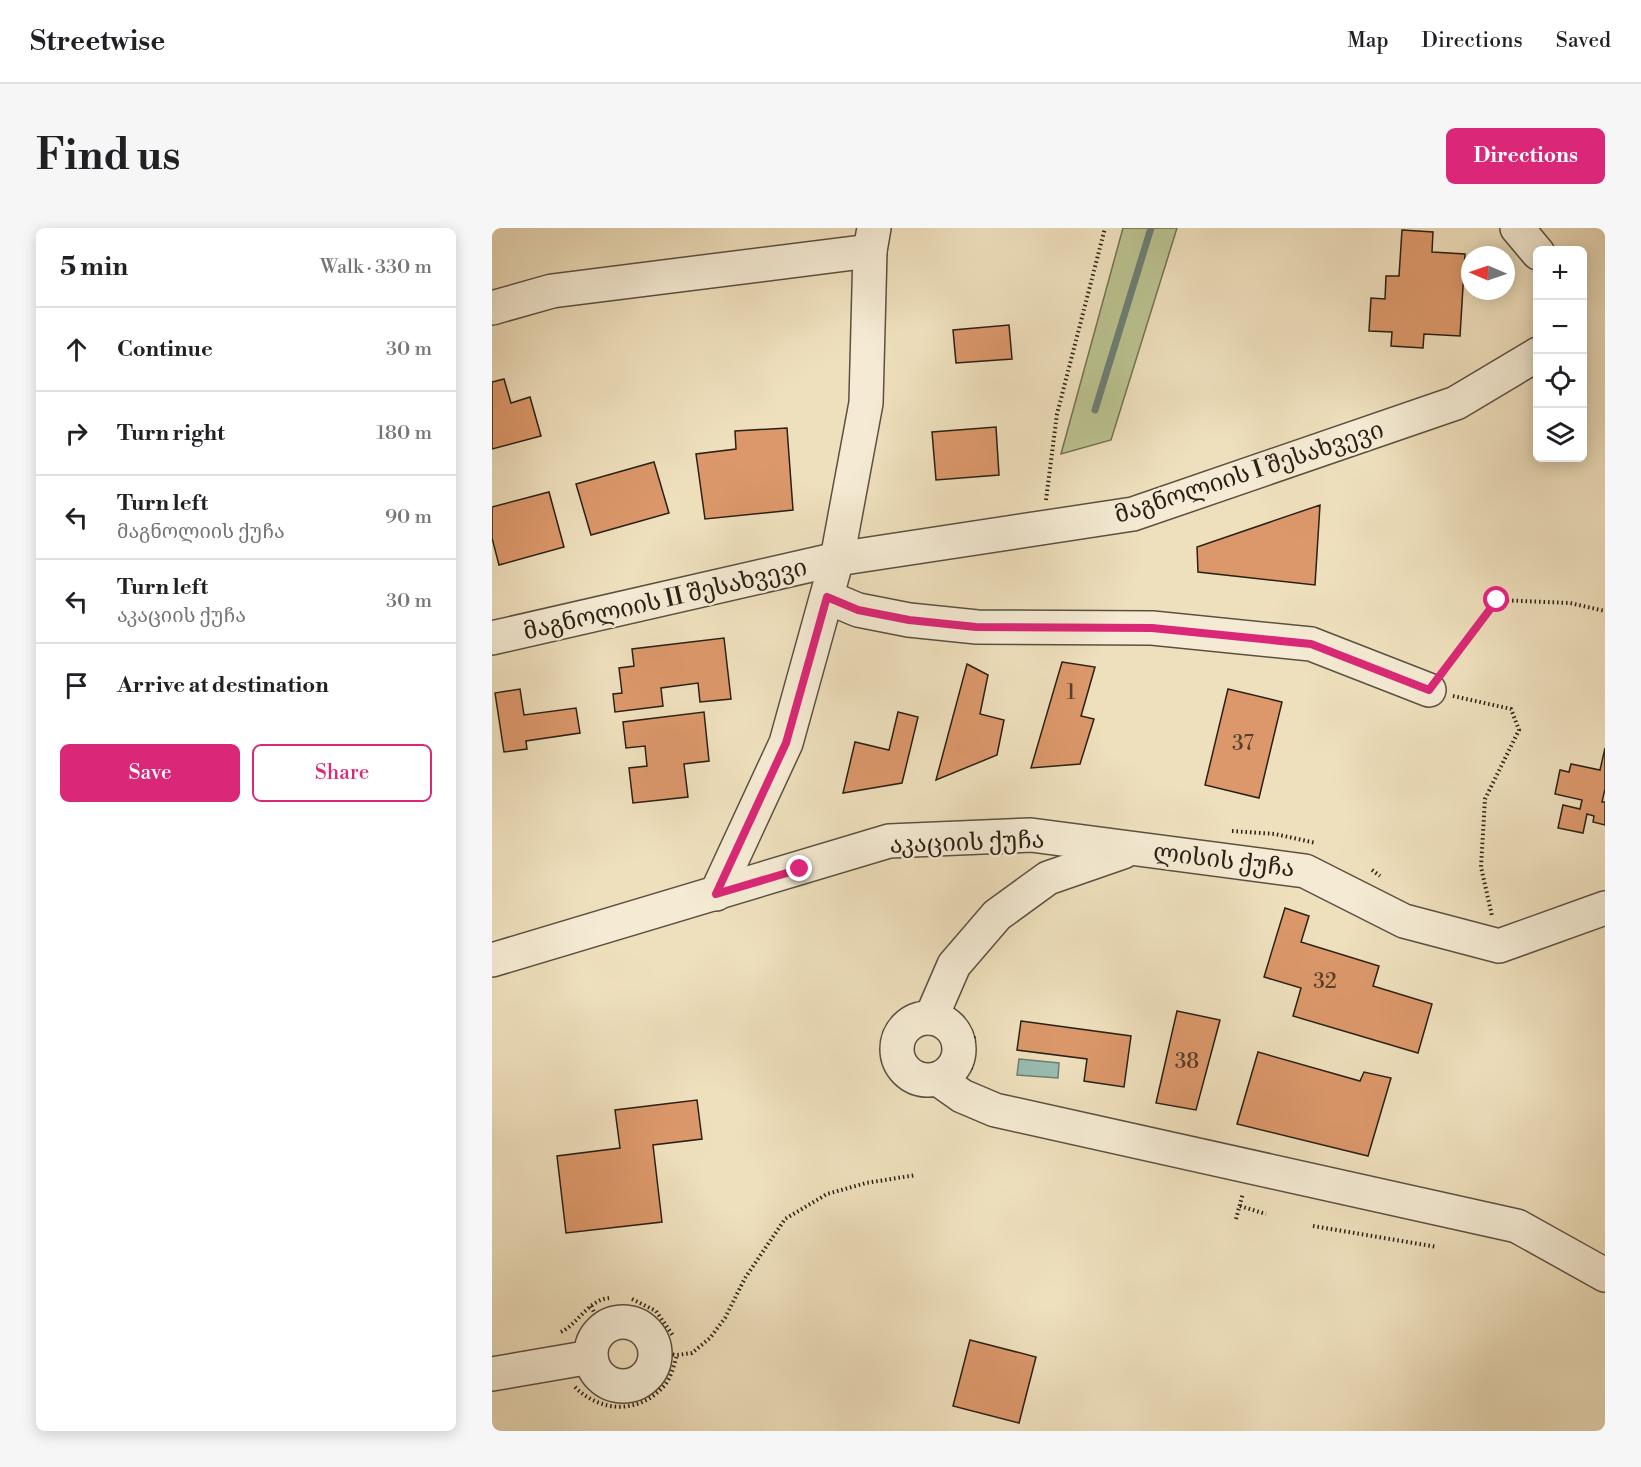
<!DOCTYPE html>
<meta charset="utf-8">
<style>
:root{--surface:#fff;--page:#f6f6f6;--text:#202124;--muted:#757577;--line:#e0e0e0;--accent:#db2777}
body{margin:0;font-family:"Libre Bodoni","Noto Serif Georgian",serif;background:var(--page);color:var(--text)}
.controls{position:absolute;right:18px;top:18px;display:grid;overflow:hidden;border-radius:9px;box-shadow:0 3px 15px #0003}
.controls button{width:54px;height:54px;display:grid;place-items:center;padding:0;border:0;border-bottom:2px solid var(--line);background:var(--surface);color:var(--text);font:30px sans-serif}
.compass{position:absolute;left:969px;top:18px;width:54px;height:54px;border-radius:50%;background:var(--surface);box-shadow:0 3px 15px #0003;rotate:272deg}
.stop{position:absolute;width:18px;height:18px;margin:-14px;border:4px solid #db2777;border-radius:50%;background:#fff}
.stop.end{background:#db2777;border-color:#fff;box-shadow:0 2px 6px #0008}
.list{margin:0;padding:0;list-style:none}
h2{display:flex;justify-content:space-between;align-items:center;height:78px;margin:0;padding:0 24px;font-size:26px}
h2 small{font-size:20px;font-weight:400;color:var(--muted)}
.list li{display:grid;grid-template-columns:39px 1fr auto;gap:18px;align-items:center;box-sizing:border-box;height:84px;padding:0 24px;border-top:2px solid var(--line)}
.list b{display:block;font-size:22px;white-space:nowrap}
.list p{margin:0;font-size:20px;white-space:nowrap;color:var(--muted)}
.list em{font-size:20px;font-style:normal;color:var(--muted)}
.actions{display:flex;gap:12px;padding:18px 24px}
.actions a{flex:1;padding:14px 0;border:2px solid var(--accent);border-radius:9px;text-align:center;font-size:21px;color:var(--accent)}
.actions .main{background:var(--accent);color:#fff}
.icon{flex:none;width:33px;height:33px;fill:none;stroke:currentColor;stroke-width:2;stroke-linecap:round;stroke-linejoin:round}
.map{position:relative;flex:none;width:1113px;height:1203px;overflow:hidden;border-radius:9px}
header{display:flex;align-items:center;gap:36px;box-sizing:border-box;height:84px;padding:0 30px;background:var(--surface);border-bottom:2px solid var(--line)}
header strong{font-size:28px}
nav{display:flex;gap:33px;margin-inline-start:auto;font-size:21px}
.intro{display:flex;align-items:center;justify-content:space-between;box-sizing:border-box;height:144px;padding:0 36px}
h1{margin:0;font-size:42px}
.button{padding:15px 27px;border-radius:9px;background:var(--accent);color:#fff;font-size:21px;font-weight:700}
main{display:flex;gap:36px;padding:0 36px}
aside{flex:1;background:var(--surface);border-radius:9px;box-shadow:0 3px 15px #0003}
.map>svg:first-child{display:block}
</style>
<header>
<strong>Streetwise</strong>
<nav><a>Map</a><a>Directions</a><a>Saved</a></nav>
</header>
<div class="intro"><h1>Find us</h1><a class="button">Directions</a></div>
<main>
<aside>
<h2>5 min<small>Walk · 330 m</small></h2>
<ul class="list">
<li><svg class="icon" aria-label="ahead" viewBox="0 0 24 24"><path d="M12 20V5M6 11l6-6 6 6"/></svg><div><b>Continue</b></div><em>30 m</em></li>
<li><svg class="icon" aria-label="right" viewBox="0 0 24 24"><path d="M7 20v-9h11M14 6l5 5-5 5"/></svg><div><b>Turn right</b></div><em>180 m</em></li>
<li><svg class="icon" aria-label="left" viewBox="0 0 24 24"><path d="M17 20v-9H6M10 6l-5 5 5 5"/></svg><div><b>Turn left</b><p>მაგნოლიის ქუჩა</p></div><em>90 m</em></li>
<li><svg class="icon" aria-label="left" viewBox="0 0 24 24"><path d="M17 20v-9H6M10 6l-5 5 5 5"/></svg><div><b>Turn left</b><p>აკაციის ქუჩა</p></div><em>30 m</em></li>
<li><svg class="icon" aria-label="arrive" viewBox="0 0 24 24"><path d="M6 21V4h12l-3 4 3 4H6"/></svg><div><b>Arrive at destination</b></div></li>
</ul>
<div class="actions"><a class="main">Save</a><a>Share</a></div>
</aside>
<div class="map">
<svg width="1113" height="1203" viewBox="0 0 1113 1203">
<rect width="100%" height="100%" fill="#efe0bd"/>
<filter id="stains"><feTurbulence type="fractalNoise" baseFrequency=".00333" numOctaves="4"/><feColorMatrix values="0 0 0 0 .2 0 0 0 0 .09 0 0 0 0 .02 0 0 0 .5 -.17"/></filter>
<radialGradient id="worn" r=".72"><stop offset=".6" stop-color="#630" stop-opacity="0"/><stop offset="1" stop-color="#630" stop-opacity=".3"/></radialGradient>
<!-- green -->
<path fill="#bac290" stroke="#727253" stroke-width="1.5" d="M631,0H685L619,212L569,226Z"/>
<!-- water -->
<path fill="#9abdb3" stroke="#6d7f74" stroke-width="1.5" d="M527,831L567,835L566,850L525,847Z"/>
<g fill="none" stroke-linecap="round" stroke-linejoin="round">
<!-- stream -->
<path stroke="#6d7f74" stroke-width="7" d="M603,182L659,0"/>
</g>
<!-- building -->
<g fill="#dc986b" stroke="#292116" stroke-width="1.5">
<path d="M910,2L941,4L940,24L973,26L968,108L932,106L931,120L899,118L900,104L877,103L879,70L893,71L894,48H907Z"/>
<path d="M517,97L520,131L464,135L461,102Z"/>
<path d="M12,151L19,175L38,169L49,208L0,221V154Z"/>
<path d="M504,199L507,247L444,252L440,204Z"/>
<path d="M295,200L301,282L213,291L204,226L244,221L243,203Z"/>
<path d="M162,234L177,285L99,307L84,256Z"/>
<path d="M57,264L72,319L7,337L0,310V279Z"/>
<path d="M828,277L823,357L706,344L705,319Z"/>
<path d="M232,410L239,471L208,474L206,455L169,460L171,478L123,484L121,466L130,465L127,440L142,438L140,421Z"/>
<path d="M570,434L603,439L589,488L602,491L588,536L539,540Z"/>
<path d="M475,436L496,447L488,486L512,492L505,527L444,552Z"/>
<path d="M28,461L32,487L84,480L88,505L34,513L35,521L12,524L3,465Z"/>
<path d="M736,461L790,474L767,570L713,557Z"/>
<path d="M212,484L217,533L192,536L196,569L141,575L137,540L155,538L153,518L134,520L131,494Z"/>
<path d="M406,484L426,489L410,555L351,565L363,514L397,522Z"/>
<path d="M1113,520V561L1110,574H1113V597L1101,594L1102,588L1095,586L1091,605L1066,600L1071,577L1088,581L1090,572L1063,566L1068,542L1077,544L1079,536L1108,542Z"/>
<path d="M793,680L817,688L809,714L887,738L881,758L940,776L926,825L801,788L809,760L772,749Z"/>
<path d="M685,783L728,792L704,882L664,875Z"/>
<path d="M529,793L639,808L632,859L592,853L595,831L525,822Z"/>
<path d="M766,824L868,853L872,844L899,850L876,928L745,896Z"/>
<path d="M205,872L210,911L161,917L170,994L74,1005L65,928L128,920L123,882Z"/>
<path d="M478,1112L544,1129L527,1195L461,1178Z"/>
</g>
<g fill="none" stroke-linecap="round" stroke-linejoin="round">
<!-- minor casing -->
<g stroke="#5a5140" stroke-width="36">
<g id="minor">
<path d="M1025,0L1046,25"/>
<path d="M0,80L60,63L378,23"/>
<path d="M335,369L366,382L417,392L485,399L660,400L819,416L937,462"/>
<path d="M0,410L345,331L641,286L964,175L1046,126"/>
<path d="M224,666L294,515L345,331L374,175L378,23L382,0"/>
<path d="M0,732L397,613L539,607L813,643L912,693L1007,718L1113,680"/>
<circle cx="436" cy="821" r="31"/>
<path d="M439,790L462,737L505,687L556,650L631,624"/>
<path d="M446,851L470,868L503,882L1025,998L1113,1047"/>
<circle cx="131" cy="1126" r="32"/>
<path d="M0,1146L99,1129"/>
</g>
</g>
<!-- path -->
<g stroke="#292116" stroke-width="4" stroke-dasharray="1.5 3" stroke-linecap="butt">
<path d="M554,272L565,186L613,0"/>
<path d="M951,442L1005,372L1078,375L1113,383"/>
<path d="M961,468L1019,481L1027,502L993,571L989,639L1000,688"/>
<path d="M740,603L783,606L824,615"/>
<path d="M880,642L888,648"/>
<path d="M469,790L482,810L479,841"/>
<path d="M748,978L774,986"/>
<path d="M744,991L751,965"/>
<path d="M821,998L945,1019"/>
<path d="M140,1071L164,1083L182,1109"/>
<path d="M99,1078L106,1092"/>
<path d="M69,1104C86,1096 96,1072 117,1070"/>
<path d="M163,1124L185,1127L200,1125L218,1110L233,1090L253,1050L293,991L335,966L374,955L424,947"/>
<path d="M83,1159C109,1185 147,1186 172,1158C179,1150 182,1137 185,1127"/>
</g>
<!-- minor -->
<use href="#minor" stroke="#f5ebd4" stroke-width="33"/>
</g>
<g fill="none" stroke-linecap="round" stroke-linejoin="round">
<!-- route -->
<path stroke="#db2777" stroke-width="8" d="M308,641L224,666L294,515L335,369L366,382L417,392L484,399L660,400L819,416L937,462L1005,372"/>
</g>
<g text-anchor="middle" stroke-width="5" stroke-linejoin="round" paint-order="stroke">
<!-- number labels -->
<g font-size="21" fill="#563f2b">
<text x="579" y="471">1</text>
<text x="751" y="522">37</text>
<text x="833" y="760">32</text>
<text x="695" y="840">38</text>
</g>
<!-- street labels -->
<g font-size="24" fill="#292116" stroke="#f5ebd4">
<text transform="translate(757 244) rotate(-18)" y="8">მაგნოლიის I შესახვევი</text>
<text transform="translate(173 371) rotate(-13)" y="8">მაგნოლიის II შესახვევი</text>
<text transform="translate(475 614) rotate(-2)" y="8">აკაციის ქუჩა</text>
<text transform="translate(732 632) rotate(7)" y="8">ლისის ქუჩა</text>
</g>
</g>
<rect width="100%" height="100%" filter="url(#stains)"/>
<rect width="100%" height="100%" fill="url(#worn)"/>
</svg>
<div class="controls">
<button>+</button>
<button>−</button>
<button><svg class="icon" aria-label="locate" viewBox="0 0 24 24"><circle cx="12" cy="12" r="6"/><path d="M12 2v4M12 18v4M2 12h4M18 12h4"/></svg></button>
<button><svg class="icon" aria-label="layers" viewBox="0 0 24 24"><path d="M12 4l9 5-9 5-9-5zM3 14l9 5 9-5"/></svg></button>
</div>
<svg class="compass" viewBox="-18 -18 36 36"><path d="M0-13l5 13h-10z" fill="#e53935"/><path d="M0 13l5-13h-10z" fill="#757577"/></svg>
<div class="stop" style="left:1005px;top:372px"></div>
<div class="stop end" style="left:308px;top:641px"></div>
</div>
</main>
